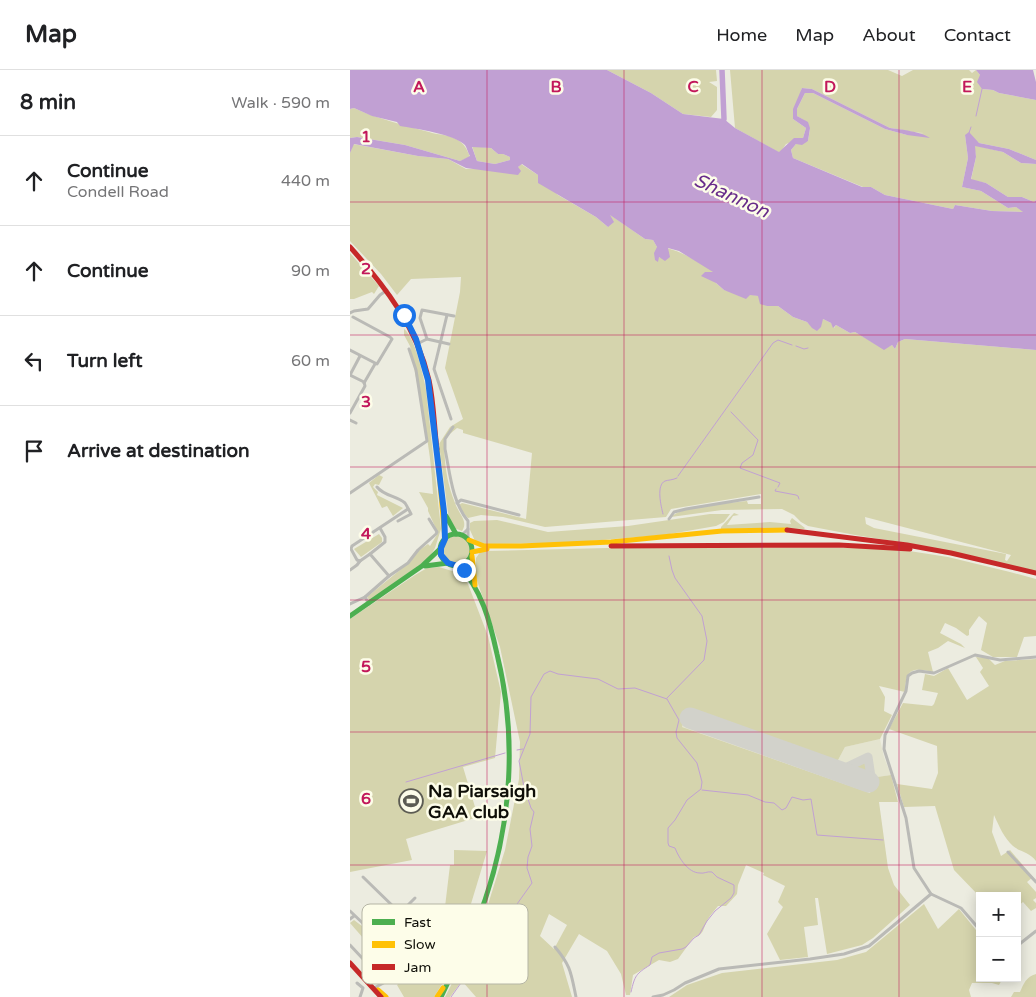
<!DOCTYPE html>
<meta charset="utf-8">
<style>
:root{--surface:#fff;--page:#f2f2f2;--text:#202124;--muted:#757577;--line:#e0e0e0}
body{margin:0;font-family:"Varela Round",sans-serif;background:var(--page);color:var(--text)}
.controls{position:absolute;right:15px;bottom:15px;display:grid;overflow:hidden;border-radius:0px;box-shadow:0 2px 12px #0003}
.controls button{width:45px;height:45px;display:grid;place-items:center;padding:0;border:0;border-bottom:1px solid var(--line);background:var(--surface);color:var(--text);font:25px sans-serif}
.stop{position:absolute;width:15px;height:15px;margin:-11px;border:4px solid #1a73e8;border-radius:50%;background:#fff}
.stop.end{background:#1a73e8;border-color:#fff;box-shadow:0 1px 5px #0008}
.list{margin:0;padding:0;list-style:none}
h2{display:flex;justify-content:space-between;align-items:center;height:65px;margin:0;padding:0 20px;font-size:21px}
h2 small{font-size:16px;font-weight:400;color:var(--muted)}
.list li{display:grid;grid-template-columns:32px 1fr auto;gap:15px;align-items:center;box-sizing:border-box;height:90px;padding:0 20px;border-top:1px solid var(--line)}
.list b{display:block;font-size:19px;white-space:nowrap}
.list p{margin:0;font-size:16px;white-space:nowrap;color:var(--muted)}
.list em{font-size:16px;font-style:normal;color:var(--muted)}
.icon{flex:none;width:28px;height:28px;fill:none;stroke:currentColor;stroke-width:2;stroke-linecap:round;stroke-linejoin:round}
.map{position:relative;flex:none;width:686px;height:927px;overflow:hidden}
header{display:flex;align-items:center;gap:30px;box-sizing:border-box;height:70px;padding:0 25px;background:var(--surface);border-bottom:1px solid var(--line)}
header strong{font-size:24px}
nav{display:flex;gap:28px;margin-inline-start:auto;font-size:18px}
main{display:flex}
aside{flex:1;background:var(--surface)}
.map>svg:first-child{display:block}
</style>
<header>
<strong>Map</strong>
<nav><a>Home</a><a>Map</a><a>About</a><a>Contact</a></nav>
</header>
<main>
<aside>
<h2>8 min<small>Walk · 590 m</small></h2>
<ul class="list">
<li><svg class="icon" aria-label="ahead" viewBox="0 0 24 24"><path d="M12 20V5M6 11l6-6 6 6"/></svg><div><b>Continue</b><p>Condell Road</p></div><em>440 m</em></li>
<li><svg class="icon" aria-label="ahead" viewBox="0 0 24 24"><path d="M12 20V5M6 11l6-6 6 6"/></svg><div><b>Continue</b></div><em>90 m</em></li>
<li><svg class="icon" aria-label="left" viewBox="0 0 24 24"><path d="M17 20v-9H6M10 6l-5 5 5 5"/></svg><div><b>Turn left</b></div><em>60 m</em></li>
<li><svg class="icon" aria-label="arrive" viewBox="0 0 24 24"><path d="M6 21V4h12l-3 4 3 4H6"/></svg><div><b>Arrive at destination</b></div></li>
</ul>
</aside>
<div class="map">
<svg width="686" height="927" viewBox="0 0 686 927">
<rect width="100%" height="100%" fill="#ecece0"/>
<!-- built -->
<path fill="#e4e4cf" d="M338,637L487,692L495,677L530,669L534,687L541,705L527,707L521,723L332,657Z"/>
<!-- green -->
<g fill="#d5d4ad" fill-rule="evenodd">
<path d="M257,0H366L367,11L359,12L367,17V40L361,47L333,44L301,23Z"/>
<path d="M380,0H538L552,6L563,0H619L622,3L626,0L630,5L632,19L643,20L649,23L686,30V90L659,79L629,73L615,65L618,88L612,117L631,121L658,138L666,137L674,142L642,141L605,135L603,139L535,125L521,117H513L443,88L441,80L446,74L458,71C461,55 461,54 447,46V39L455,23H463L535,59L557,65L574,63C562,63 552,59 540,58L462,19L452,18L443,49L456,58L453,68L436,74L430,83L385,58Z"/>
<path d="M4,38C28,49 54,55 79,62C87,65 98,64 106,69C114,73 117,79 120,87L110,91L55,75L7,67L0,68V39Z"/>
<path d="M3,74L68,86L98,89L116,99L168,97L171,94L188,105L208,125L246,147L258,157L259,144L295,169L303,170L307,177L309,187L312,188L317,178C335,183 349,192 364,202L366,213L374,220L409,226L417,236H428L443,247L457,252L461,256L473,249L481,253L484,258L486,255L500,263L505,262L534,279L542,275L545,279L548,272L555,269L686,280V501L580,477L505,465L458,456L451,452L444,445L432,439L372,440L321,447C331,436 381,433 397,431L398,434H411V424L321,439L316,447L195,457L153,447L131,445L118,448L111,440L109,435L112,433L176,449L182,383L113,363V360L107,358L95,368C93,389 97,414 105,433C108,443 119,451 112,461L104,458L99,450L89,374L100,357L113,349L95,298L110,222L111,207L61,209L47,225L31,204L0,171V83ZM515,447L661,485L657,491L655,490L656,484L524,458L516,454Z"/>
<path d="M624,75L653,82L671,93L686,94V130L684,132L672,127H658L636,113L621,110L626,87Z"/>
<path d="M122,76L141,78L148,84H153L160,87V90L145,94L127,91Z"/>
<path d="M0,183L29,216L24,224L22,222L4,229H0Z"/>
<path d="M54,259C65,267 73,305 76,319L91,459L85,478L79,488L20,531L17,527L61,491L68,481L78,474L80,476L88,463L78,441V438L69,422L83,424C81,374 69,326 60,276L54,265Z"/>
<path d="M29,405L33,407L29,415L25,414L23,417L28,422L27,425L53,438L43,446L37,436L32,438L19,413Z"/>
<path d="M384,443L389,445L383,446L377,455L420,452L441,454L440,451L442,448L455,458L454,459L405,458L371,460V457Z"/>
<path d="M360,444H380L374,452L366,456L314,465L215,473L130,474L125,471L120,460V453L124,451L147,450L198,462L278,456Z"/>
<path d="M29,464L32,468V472L11,487L4,479Z"/>
<circle cx="107" cy="480" r="14"/>
<path d="M296,477L540,478L598,487L660,502L686,509V566L674,567L667,587H643L631,580L637,553L629,546L619,560V565L617,566L606,558L595,553L590,563L611,574L615,578L598,571L588,578L578,582L583,602C561,597 556,599 555,622L529,616L535,627L534,641L542,645L530,669L495,677L487,692L338,638L332,657L520,723L527,707L541,705L548,732H529L538,798L544,815L560,835L523,868L512,875L477,884L468,828H465L468,855L454,857L458,887L430,890L417,864L433,837L428,832L435,816L413,805L414,803L396,795L388,815L387,824L376,836H368C365,840 361,844 358,849C353,857 355,865 344,867L328,889L320,892L309,890L283,905L280,925H276L271,904L257,881L229,864L212,893L222,927H126L112,911L100,927H95L117,884L136,841L155,780L169,709L170,672L150,577L125,505L126,488L131,481H135ZM199,844L217,855L204,879L190,866Z"/>
<path d="M89,497L112,504L118,514L138,566L151,622L145,688L113,697L128,747L56,769L62,790L0,802V549L65,505L77,498Z"/>
<path d="M626,587L638,588L645,595L655,591L686,589V791C680,782 670,782 663,776C654,768 649,756 644,745L642,762L651,786L660,780L683,807L677,812L686,822V828L683,830L686,833V838L681,841L673,832L667,837V826L630,827L604,800L585,736L554,737L547,714L582,719L588,703L587,676L539,659L553,633L582,636L584,634L588,623L572,620L575,604L584,606L598,598L617,630L639,616L630,602L633,598Z"/>
<path d="M514,691L515,694L518,692L520,706L518,708L495,701Z"/>
<path d="M104,780L137,781L117,847L89,899L99,903L84,927H54L47,915L79,886L76,882L86,873L92,862L100,795H104Z"/>
<path d="M574,834L588,859L609,839L630,865V908H653L649,915L642,913H622L619,920L621,927H319L337,915L372,903L487,890L516,882Z"/>
<path d="M4,850L21,863L26,858L42,873L28,885L0,853Z"/>
<path d="M686,904V927H661L664,922H670C674,913 676,907 686,904Z"/>
</g>
<!-- water -->
<g fill="#c1a0d3" fill-rule="evenodd">
<path d="M0,0H257L301,23L333,44L374,49L385,58L429,82L444,68H453L456,58L443,49V39L452,18L462,19L540,58C549,59 573,62 580,68L557,65L535,59L463,23H455L447,39V46L458,52L460,58L458,71L452,75L446,74L441,80L443,88L512,117H521L535,125L603,139L605,135L642,141L673,142L666,137L658,138L631,121L612,117L618,88L615,65L619,62L629,73L659,79L686,90V94L671,93L653,82L625,76L626,87L621,109L636,113L658,127H672L684,132L686,130V280L555,269L548,272L545,279L542,275L534,280L505,262L500,263L486,255L483,258L481,253L473,249L471,257L467,261L462,258L457,252L443,247L428,236H417L410,234L408,226L400,225L396,229L374,220L366,213L351,206L355,202H363L329,181L318,178L320,187L315,191L309,187L308,192L305,190L304,183L307,177L303,170L295,169L260,145L264,152L258,157L246,147L188,113V105L172,94L168,97L171,101L168,105L116,98L98,89L68,86L4,74L0,83V68L7,67L55,75L110,91L120,86C118,83 117,78 115,75C106,65 64,58 50,56L47,52L22,46L4,38L0,39ZM122,77L141,78L148,84H153L160,87V90L145,94L127,91Z"/>
<path d="M626,0H683L686,12V30L649,23L643,20L632,19L627,12L630,5Z"/>
</g>
<g fill="none" stroke-linecap="round" stroke-linejoin="round">
<!-- stream -->
<g stroke="#c1a0d3" stroke-width="1">
<path d="M626,46L632,19"/>
<path d="M619,63L621,57"/>
<path d="M446,276L454,279L458,278"/>
<path d="M381,342L408,370L403,385L392,393L390,398L430,413L428,417"/>
<path d="M328,406L423,273L428,270L442,275"/>
<path d="M426,419L425,421L446,425L448,426L449,429"/>
<path d="M313,444C311,436 306,415 315,411C318,410 323,410 327,408"/>
<path d="M317,628L354,590L357,571L352,546L325,508L322,500L319,486"/>
<path d="M167,680L173,679"/>
<path d="M56,712L155,683"/>
<path d="M352,720L398,725L415,732L424,733L432,740L436,738L442,727L453,730L461,729L467,765L533,770"/>
<path d="M281,922C285,905 286,904 300,895L302,887L309,883L332,879L336,877L344,868L349,865L357,851L365,841L381,828L384,823V815L367,807L362,802C357,801 354,804 350,803C338,803 329,788 325,778L319,776L318,773V758L325,750L337,730L351,719L352,712L347,693L327,668L326,662L329,650L317,629"/>
<path d="M101,927L182,813L177,798L178,787L182,776L180,759L184,742L181,738L174,717L169,691L180,664L181,627L194,604L200,601L208,604L248,609L268,619L285,618L317,629"/>
</g>
<!-- river -->
<path stroke="#c1a0d3" stroke-width="5.5" d="M372,0L374,49L372,55"/>
<!-- taxiway -->
<path stroke="#d2d2cb" stroke-width="9" d="M489,701L518,687L521,707L519,712"/>
<!-- runway -->
<path stroke="#d2d2cb" stroke-width="21" d="M340,648L519,712"/>
<!-- street -->
<g stroke="#babab6" stroke-width="3">
<path d="M0,243L4,241L18,239L30,225L37,220"/>
<path d="M97,245L84,299L101,349"/>
<path d="M67,274L77,269"/>
<path d="M99,274L77,269L70,248L72,240L104,246"/>
<path d="M0,280L27,294L42,269L40,267L3,247"/>
<path d="M14,313L25,294"/>
<path d="M0,343L15,316L14,312L0,305L10,286"/>
<path d="M0,350L6,353"/>
<path d="M103,357L95,369V379C100,403 102,432 118,451V468"/>
<path d="M27,417C34,426 47,426 55,433C57,436 59,440 61,444L48,451"/>
<path d="M0,423L77,371L66,300L59,279"/>
<path d="M107,433L111,430L169,445"/>
<path d="M319,449L324,442L336,439L409,427"/>
<path d="M112,465L118,459"/>
<path d="M20,484L35,472V467L30,458"/>
<path d="M0,500L7,495L10,491"/>
<path d="M39,506L20,484L10,491L7,490L1,479L2,476L58,439"/>
<path d="M0,534L15,527"/>
<path d="M19,534L15,527L39,506L58,493L68,480L86,464L87,462L79,449"/>
<path d="M658,782L686,812"/>
<path d="M13,807L50,843"/>
<path d="M65,828L42,851L55,867L64,873L81,856"/>
<path d="M0,841L20,860L25,855"/>
<path d="M38,847L42,851"/>
<path d="M0,849L4,846"/>
<path d="M630,860L611,838L581,824L564,798L556,748L534,679L535,665L556,621L558,606L562,603L569,601L584,603L625,585L650,590L686,587"/>
<path d="M0,875L14,890"/>
<path d="M667,876L686,861"/>
<path d="M205,877C221,896 221,903 226,927"/>
<path d="M7,913L13,918L10,927"/>
<path d="M24,918C43,908 59,899 69,879L64,873"/>
<path d="M303,927L313,925L324,920L335,913L369,899L460,889L494,884L519,876L581,824"/>
</g>
<!-- fast -->
<g stroke="#4caf50" stroke-width="5">
<path d="M96,446L106,464"/>
<circle cx="106" cy="480" r="16"/>
<path d="M75,496L98,493"/>
<path d="M0,546L72,496L91,478"/>
<path d="M91,927C106,895 123,864 135,830C162,751 167,665 147,584C140,552 132,519 108,495"/>
</g>
<!-- slow -->
<g stroke="#ffc107" stroke-width="5">
<path d="M87,379L95,469"/>
<path d="M119,470L134,476H171L261,472L372,461L437,460"/>
<path d="M122,482L137,479"/>
<path d="M122,486L125,515"/>
<path d="M28,920L36,927"/>
<path d="M87,927L93,918"/>
</g>
<!-- jam -->
<g stroke="#c62828" stroke-width="5">
<path d="M0,177C35,216 67,258 79,310C84,333 84,356 87,379"/>
<path d="M437,460L557,475L601,483L686,503"/>
<path d="M261,476L489,475L560,479"/>
<path d="M0,893L31,927"/>
</g>
</g>
<g fill="none" stroke-linecap="round" stroke-linejoin="round">
<!-- route -->
<path stroke="#1a73e8" stroke-width="6" d="M54,245L66,269L78,310L94,442L95,469L91,478V485L98,493L108,496L114,500"/>
</g>
<!-- grid -->
<path fill="none" stroke="#c2185b" stroke-width="1" stroke-opacity="0.55" d="M137,0V927M274,0V927M412,0V927M549,0V927M0,132H686M0,265H686M0,397H686M0,530H686M0,662H686M0,795H686"/>
<!-- icons -->
<defs>
<g id="stadium-ring" transform="scale(1.25)"><circle r="9.5" fill="#fdfde9" stroke="#5c5c53" stroke-width="1.5"/><path d="M0-5a6.5 5 0 1 0 0 10a6.5 5 0 1 0 0-10ZM-3.5-1.8h7v3.6h-7Z" fill="#5c5c53"/></g>
</defs>
<g fill-rule="evenodd">
<use href="#stadium-ring" x="61" y="731"/>
</g>
<g text-anchor="middle" stroke-width="5" stroke-linejoin="round" paint-order="stroke">
<!-- poi labels -->
<g font-size="18" font-weight="bold" fill="#0e0e07" stroke="#fdfde9" text-anchor="start">
<text x="78" y="727">Na Piarsaigh<tspan x="78" dy="21">GAA club</tspan></text>
</g>
<!-- water labels -->
<g font-size="19" font-style="italic" fill="#682c8a" stroke="#fdfde9">
<text transform="translate(382 125) rotate(25)" y="7">Shannon</text>
</g>
</g>
<!-- legend -->
<rect x="12" y="834" width="166" height="80" rx="8" fill="#fdfde9" stroke="#b5b5a5" stroke-width="1"/>
<rect x="22" y="849" width="23" height="6" fill="#4caf50"/>
<rect x="22" y="871" width="23" height="7" fill="#ffc107"/>
<rect x="22" y="894" width="23" height="6" fill="#c62828"/>
<g font-size="14" fill="#0e0e07">
<text x="54" y="857">Fast</text>
<text x="54" y="879">Slow</text>
<text x="54" y="902">Jam</text>
</g>
<g font-size="16" text-anchor="middle" font-weight="bold" fill="#c2185b" stroke="#fdfde9" stroke-width="5" stroke-linejoin="round" paint-order="stroke">
<text x="69" y="22">A</text>
<text x="206" y="22">B</text>
<text x="343" y="22">C</text>
<text x="480" y="22">D</text>
<text x="617" y="22">E</text>
<text x="16" y="72">1</text>
<text x="16" y="204">2</text>
<text x="16" y="337">3</text>
<text x="16" y="469">4</text>
<text x="16" y="602">5</text>
<text x="16" y="734">6</text>
</g>
</svg>
<div class="controls">
<button>+</button>
<button>−</button>
</div>
<div class="stop" style="left:54px;top:245px"></div>
<div class="stop end" style="left:114px;top:500px"></div>
</div>
</main>
